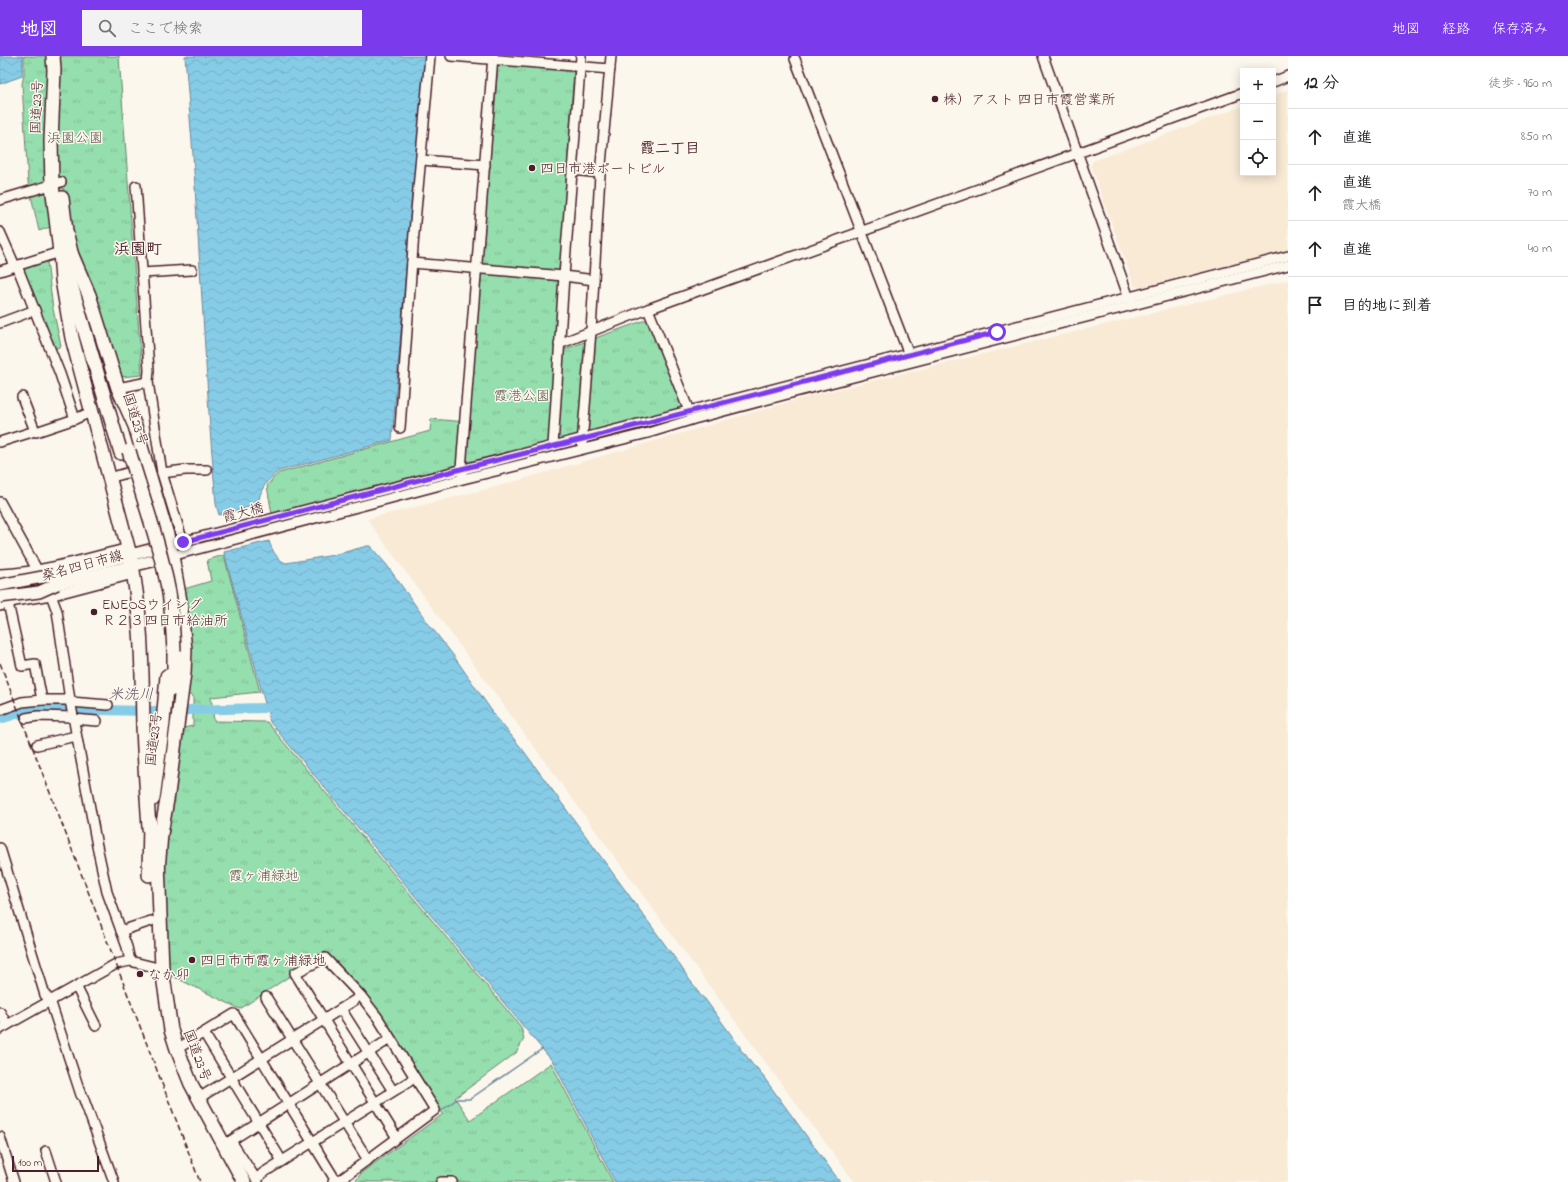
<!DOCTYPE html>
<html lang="ja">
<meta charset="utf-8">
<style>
:root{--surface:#fff;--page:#f2f2f2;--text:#202124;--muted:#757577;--line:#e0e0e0;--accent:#7c3aed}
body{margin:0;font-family:"Indie Flower","Klee One",sans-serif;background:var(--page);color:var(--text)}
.controls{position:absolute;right:12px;top:12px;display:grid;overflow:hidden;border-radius:0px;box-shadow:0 2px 10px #0003}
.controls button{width:36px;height:36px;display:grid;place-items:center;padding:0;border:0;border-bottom:1px solid var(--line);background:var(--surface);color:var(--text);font:20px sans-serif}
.scale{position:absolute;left:12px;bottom:10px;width:87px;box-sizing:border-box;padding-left:4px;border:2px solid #4a1f2b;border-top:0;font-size:11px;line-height:14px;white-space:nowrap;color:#4a1f2b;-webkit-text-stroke:3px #fbf7ec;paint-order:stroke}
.stop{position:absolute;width:12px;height:12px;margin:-9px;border:3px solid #7c3aed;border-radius:50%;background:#fff}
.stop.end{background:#7c3aed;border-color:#fff;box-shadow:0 1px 4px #0008}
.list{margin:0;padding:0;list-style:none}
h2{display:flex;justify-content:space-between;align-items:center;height:52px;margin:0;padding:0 16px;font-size:17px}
h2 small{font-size:13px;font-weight:400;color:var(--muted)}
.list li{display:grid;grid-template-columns:26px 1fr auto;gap:12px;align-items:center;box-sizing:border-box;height:56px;padding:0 16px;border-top:1px solid var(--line)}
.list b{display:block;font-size:15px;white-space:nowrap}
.list p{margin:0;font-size:13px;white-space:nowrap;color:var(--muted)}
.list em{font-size:13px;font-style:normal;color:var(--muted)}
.icon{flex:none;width:22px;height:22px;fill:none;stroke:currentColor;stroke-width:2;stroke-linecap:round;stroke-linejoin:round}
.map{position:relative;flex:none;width:1288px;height:1126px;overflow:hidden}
header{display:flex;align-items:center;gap:24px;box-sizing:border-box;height:56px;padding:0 20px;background:var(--accent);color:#fff}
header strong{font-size:19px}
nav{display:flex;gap:22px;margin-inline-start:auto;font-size:14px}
.search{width:280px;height:36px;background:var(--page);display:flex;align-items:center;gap:10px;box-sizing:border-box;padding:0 14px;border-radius:0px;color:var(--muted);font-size:15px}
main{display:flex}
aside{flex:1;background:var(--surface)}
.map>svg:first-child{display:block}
</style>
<header>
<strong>地図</strong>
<div class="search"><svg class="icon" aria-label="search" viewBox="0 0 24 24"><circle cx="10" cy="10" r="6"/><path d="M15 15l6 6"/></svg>ここで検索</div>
<nav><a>地図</a><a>経路</a><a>保存済み</a></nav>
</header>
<main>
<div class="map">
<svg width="1288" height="1126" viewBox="0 0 1288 1126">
<defs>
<pattern id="park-tufts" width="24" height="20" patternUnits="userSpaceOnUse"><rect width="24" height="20" fill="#95dead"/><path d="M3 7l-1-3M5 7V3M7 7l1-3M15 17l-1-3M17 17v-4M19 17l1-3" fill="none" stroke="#82be95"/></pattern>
<pattern id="water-waves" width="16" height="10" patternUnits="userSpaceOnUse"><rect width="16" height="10" fill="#86cce7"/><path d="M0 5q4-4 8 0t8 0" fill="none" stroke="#75afc6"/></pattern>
</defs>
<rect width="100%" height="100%" fill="#fbf7ec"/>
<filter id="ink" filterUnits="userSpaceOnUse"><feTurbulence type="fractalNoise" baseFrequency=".025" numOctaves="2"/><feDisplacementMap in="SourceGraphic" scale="8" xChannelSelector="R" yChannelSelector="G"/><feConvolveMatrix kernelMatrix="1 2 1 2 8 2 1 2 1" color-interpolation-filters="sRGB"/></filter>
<g filter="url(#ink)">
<!-- built -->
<g fill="#f9ead6">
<path d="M1288,34V194L1139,232L1134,229L1091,110L1093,105L1243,50V117H1273V39Z"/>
<path d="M1288,224V1126H855L788,1037L367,463L499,430L810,340Z"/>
</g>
<!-- park -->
<g fill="url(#park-tufts)" stroke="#707e6c">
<path d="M24,0H119L142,319L121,321L73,198L47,206L53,253L61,290L53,294L22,214L73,194L63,132L48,135L50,171L39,175L28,126L22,28L24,19Z"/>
<path d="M498,9L574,14L554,297L648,263L683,351L272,458L267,430L273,422L279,417L430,375L431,363L467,366Z"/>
<path d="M224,499L260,636L211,641L214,665L267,666L521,971L524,983L516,997L455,1042L470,1064L551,1007L613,1126H355L361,1117L443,1058L393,976L360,936L330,903L299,914L240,953L168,918L164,815L175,723L183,672L193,670V641L188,638L191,604L184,533L211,525L207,504Z"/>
</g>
<!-- water -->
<g fill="url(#water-waves)" stroke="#6e879c">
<path d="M0,0H23L22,20L0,28Z"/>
<path d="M185,0H425L415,116L413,128L392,384L279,415C266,424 260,434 258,449L219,459L216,448L210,373L193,99Z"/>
<path d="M269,485C272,494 277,504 286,507L334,499L367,490H370L386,508L428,567L453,599L496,661L523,694L674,901C680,908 692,930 698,933L697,934L700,939L705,943L740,991L741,995C747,997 750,1009 757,1012L840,1126H615L553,1006L270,666L224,496Z"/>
</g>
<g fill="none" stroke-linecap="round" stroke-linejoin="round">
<!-- stream -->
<path stroke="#6e879c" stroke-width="1.5" d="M437,1058L457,1043H470L542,993"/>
<!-- river -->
<path stroke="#86cce7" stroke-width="10" d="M0,663L26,655L37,653L153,655L263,652"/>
<!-- minor casing -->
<g stroke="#4a1f2b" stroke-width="12">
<g id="minor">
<path d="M451,0L610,13"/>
<path d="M1043,0L1130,245"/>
<path d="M795,3L911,304"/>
<path d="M1273,26L1288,20"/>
<path d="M421,104L485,109"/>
<path d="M572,114L600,117"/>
<path d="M136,130L149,314L148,326L162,417L183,486"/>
<path d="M0,144L61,126"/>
<path d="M0,176L15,210"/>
<path d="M412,207L564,220L594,224"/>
<path d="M17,210L60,318L75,363"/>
<path d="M0,215L60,196"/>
<path d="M142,217L192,214"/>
<path d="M648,253L689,355"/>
<path d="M0,267L35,254"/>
<path d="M559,288L648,253L1243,37"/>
<path d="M118,332L148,326"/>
<path d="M400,372L414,177L430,0"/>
<path d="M36,376L75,363L91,356"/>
<path d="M0,386L35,375L22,341"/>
<path d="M582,388L591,275L600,119L611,0"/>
<path d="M553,390L564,220L581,0"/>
<path d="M162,417L185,414H207"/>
<path d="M462,418L461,413L493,0"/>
<path d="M109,422L141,413"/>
<path d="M0,446L51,539L57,555L70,644L97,790L107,836L127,891L130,905"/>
<path d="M170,489L1288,200"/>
<path d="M171,500L463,423L648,377L694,363L795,336L1288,209"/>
<path d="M0,518C43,516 86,503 128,492"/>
<path d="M8,547L22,610L35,608L42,644"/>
<path d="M0,550L15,545L57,538L133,518"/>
<path d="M70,646L108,649"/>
<path d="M0,654L22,646L42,644H70"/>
<path d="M26,662L38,660L73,661"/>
<path d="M73,663L97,665"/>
<path d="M37,689L76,680"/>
<path d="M0,792L45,939L50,944L81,1039L83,1041L114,1126"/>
<path d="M121,875L151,865"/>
<path d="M76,930L96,970"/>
<path d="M266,941L368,1104"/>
<path d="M341,953L393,1035"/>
<path d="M0,956L7,969"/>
<path d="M0,973L116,908L130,905L162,913"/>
<path d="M204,977L282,1105"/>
<path d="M177,993L234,958L336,1125"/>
<path d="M199,1042L355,944"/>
<path d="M0,1081L14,1126"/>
<path d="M231,1085L258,1126"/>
<path d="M224,1089L385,986"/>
<path d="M46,1095L56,1126"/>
<path d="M257,1123L263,1117L410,1025"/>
<path d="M333,1126L343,1122L435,1054L378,962L361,940L325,902L295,917L397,1082"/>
<path d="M441,1126H452"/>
</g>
</g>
<!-- major casing -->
<g stroke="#4a1f2b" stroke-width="14">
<g id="major">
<path d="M53,519L165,490"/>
<path d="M57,528L169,501"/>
</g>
</g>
<!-- highway casing -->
<g stroke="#4a1f2b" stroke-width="16">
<g id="highway">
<path d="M53,0L54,14L51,85L52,129L60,196L69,222L121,397"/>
<path d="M62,142L66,175L73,205"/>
<path d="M60,196L62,224L72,282L130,499C142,558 142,610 143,669C144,703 147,738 149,772"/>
<path d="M71,197L89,239L118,332L135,370L170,489L180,545L185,594L184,617L168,738L161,778L158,814"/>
<path d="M174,633V595"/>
<path d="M153,743L163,667L167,620"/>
<path d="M158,805L162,913L171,974L177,993L191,1028L244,1126"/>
<path d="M149,819L150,765"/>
</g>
</g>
<!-- minor -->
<use href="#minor" stroke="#fbf7ec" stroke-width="9"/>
<!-- major -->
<use href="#major" stroke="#fbf7ec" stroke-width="11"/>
<!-- highway -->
<use href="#highway" stroke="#fbf7ec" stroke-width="13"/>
<!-- rail -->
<path stroke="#4a1f2b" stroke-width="1.5" stroke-dasharray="6 3" stroke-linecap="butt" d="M0,607L200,1126"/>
<!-- major-bridge casing -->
<g stroke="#4a1f2b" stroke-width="14" stroke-linecap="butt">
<g id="major-bridge">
<path d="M0,529L53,519"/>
<path d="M0,541L39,536L57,528"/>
</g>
</g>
<!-- highway-bridge casing -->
<g stroke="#4a1f2b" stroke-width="16" stroke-linecap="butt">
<path id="highway-bridge" d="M129,395C143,442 160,489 169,537C172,556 173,575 174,595"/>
</g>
<!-- major-bridge -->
<use href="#major-bridge" stroke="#fbf7ec" stroke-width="11"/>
<!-- highway-bridge -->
<use href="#highway-bridge" stroke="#fbf7ec" stroke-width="13"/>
</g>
</g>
<g fill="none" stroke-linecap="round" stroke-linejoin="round" filter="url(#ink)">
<!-- route -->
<path stroke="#7c3aed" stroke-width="5" d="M183,486L461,413L599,379L997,276"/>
</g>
<!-- markers -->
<g fill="#4a1f2b" stroke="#fbf7ec" stroke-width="1.5">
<circle cx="935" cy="43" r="4"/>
<circle cx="532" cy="112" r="4"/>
<circle cx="94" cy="556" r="4"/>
<circle cx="192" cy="904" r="4"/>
<circle cx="140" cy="918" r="4"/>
</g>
<g text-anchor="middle" stroke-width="3" stroke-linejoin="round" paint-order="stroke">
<!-- poi labels -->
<g font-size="14" fill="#4a1f2b" stroke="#fbf7ec" text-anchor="start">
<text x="943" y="48">株）アスト 四日市霞営業所</text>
<text x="540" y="117">四日市港ポートビル</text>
<text x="102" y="553">ENEOSウイング<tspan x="102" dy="16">Ｒ２３四日市給油所</tspan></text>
<text x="200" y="909">四日市市霞ヶ浦緑地</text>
<text x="148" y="923">なか卯</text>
</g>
<!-- street labels -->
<g font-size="14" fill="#4a1f2b" stroke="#fbf7ec">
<text transform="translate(36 51) rotate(-88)" y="5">国道23号</text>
<text transform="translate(136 363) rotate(73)" y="5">国道23号</text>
<text transform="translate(243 456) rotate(-15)" y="5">霞大橋</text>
<text transform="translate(82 509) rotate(-15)" y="5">桑名四日市線</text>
<text transform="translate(153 683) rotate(-83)" y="5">国道23号</text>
<text transform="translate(198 999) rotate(69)" y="5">国道23号</text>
</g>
<!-- park labels -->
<g font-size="14" fill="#605852" stroke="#fbf7ec">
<text x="75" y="86">浜園公園</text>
<text x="522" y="344">霞港公園</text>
<text x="264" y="824">霞ヶ浦緑地</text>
</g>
<!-- neighbourhood labels -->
<g font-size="15" font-weight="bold" fill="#4a1f2b" stroke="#fbf7ec">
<text x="670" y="97">霞二丁目</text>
</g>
<!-- water labels -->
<g font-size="15" font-style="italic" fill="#5c5363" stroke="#fbf7ec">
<text x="131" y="643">米洗川</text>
</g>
<!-- quarter labels -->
<g font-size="16" font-weight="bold" fill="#4a1f2b" stroke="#fbf7ec">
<text x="138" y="198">浜園町</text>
</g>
</g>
</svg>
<div class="controls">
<button>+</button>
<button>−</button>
<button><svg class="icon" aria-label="locate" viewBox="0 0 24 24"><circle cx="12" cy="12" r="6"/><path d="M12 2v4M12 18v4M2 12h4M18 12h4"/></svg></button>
</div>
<div class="scale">100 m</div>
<div class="stop" style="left:997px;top:276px"></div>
<div class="stop end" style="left:183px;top:486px"></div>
</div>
<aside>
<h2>12 分<small>徒歩 · 960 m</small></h2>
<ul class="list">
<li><svg class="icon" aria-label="ahead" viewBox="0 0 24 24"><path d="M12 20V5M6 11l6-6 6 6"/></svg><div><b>直進</b></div><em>850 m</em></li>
<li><svg class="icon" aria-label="ahead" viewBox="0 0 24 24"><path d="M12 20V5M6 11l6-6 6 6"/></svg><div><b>直進</b><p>霞大橋</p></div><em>70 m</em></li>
<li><svg class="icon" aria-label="ahead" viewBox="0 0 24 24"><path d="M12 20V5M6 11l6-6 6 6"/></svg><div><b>直進</b></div><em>40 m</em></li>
<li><svg class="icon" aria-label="arrive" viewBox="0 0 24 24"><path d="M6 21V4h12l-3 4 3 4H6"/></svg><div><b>目的地に到着</b></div></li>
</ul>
</aside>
</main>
